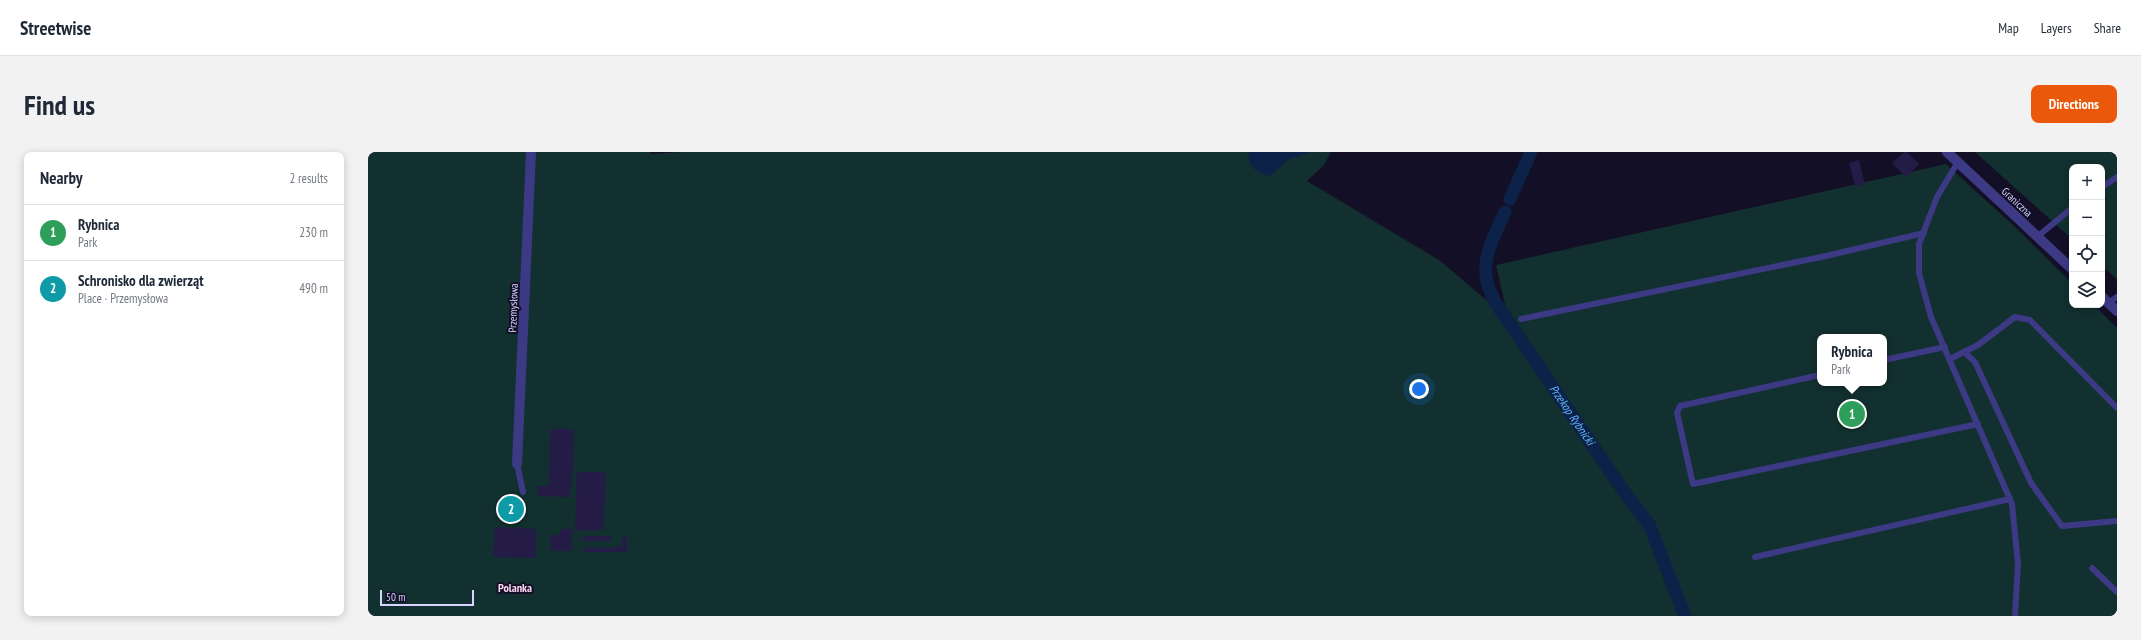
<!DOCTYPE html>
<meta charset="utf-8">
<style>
:root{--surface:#fff;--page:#f2f2f3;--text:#1f2937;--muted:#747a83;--line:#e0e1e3;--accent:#ea580c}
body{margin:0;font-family:"PT Sans Narrow",sans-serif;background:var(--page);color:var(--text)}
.controls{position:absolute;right:12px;top:12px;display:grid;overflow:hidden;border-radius:8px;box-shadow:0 2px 10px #0003}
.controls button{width:36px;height:36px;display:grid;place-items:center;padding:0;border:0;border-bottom:1px solid var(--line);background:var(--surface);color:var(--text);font:20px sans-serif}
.scale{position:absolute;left:12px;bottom:10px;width:94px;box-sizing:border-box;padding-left:4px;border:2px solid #d9d4ff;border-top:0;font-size:11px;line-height:14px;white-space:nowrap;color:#d9d4ff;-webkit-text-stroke:3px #130f26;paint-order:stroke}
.you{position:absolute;left:1051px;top:237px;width:14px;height:14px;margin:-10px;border:3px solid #fff;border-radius:50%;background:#1a73e8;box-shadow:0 0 0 6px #1a73e833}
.badge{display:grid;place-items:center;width:26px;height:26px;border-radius:50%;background:var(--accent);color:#fff;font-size:13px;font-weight:700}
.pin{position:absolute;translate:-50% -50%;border:2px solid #fff;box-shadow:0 1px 4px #0006}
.popup{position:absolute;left:1449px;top:182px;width:70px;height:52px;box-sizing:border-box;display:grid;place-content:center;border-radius:8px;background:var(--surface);filter:drop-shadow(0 1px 3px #0005);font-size:13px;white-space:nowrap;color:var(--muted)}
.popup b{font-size:15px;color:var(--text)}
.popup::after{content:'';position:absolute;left:50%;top:100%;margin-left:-8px;border:8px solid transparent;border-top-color:var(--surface)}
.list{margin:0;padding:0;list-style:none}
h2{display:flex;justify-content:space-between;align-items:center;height:52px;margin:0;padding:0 16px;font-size:17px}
h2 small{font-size:13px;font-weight:400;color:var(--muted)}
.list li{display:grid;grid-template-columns:26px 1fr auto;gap:12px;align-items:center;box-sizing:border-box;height:56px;padding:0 16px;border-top:1px solid var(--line)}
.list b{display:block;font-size:15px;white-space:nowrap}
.list p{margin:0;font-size:13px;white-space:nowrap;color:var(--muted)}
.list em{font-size:13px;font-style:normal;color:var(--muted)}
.icon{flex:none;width:22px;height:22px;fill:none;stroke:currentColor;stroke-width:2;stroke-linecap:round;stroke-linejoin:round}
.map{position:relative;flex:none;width:1749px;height:464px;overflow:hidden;border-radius:8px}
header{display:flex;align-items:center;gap:24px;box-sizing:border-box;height:56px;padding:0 20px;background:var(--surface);border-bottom:1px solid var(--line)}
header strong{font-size:19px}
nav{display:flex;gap:22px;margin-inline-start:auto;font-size:14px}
.intro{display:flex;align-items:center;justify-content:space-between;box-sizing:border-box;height:96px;padding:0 24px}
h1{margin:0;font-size:28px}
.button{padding:10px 18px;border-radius:8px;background:var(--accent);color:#fff;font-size:14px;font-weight:700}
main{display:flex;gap:24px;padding:0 24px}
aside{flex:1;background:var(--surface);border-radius:8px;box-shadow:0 2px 10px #0003}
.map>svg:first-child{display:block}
</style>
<header>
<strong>Streetwise</strong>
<nav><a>Map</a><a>Layers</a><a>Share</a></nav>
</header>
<div class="intro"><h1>Find us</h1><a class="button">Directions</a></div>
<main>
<aside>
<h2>Nearby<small>2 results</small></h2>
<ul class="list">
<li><span class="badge" style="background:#2e9e5b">1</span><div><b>Rybnica</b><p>Park</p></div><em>230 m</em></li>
<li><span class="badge" style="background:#0f9aa8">2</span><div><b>Schronisko dla zwierząt</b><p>Place · Przemysłowa</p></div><em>490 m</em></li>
</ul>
</aside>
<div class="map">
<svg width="1749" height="464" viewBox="0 0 1749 464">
<rect width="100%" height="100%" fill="#130f26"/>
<!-- green -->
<g fill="#12302f" fill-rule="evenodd">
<path d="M0,0H282L283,2L312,0H963L956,13L939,29L1071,108L1140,166L1128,113L1578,12L1646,74L1704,131V153H1726L1749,176V464H0ZM1452,185H1516V231H1452Z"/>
<path d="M1607,0H1749V127L1734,114V15H1704V87Z"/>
</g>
<!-- water -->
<path fill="#0c2248" d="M881,0H943L921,7L902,24C889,22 879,14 881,0Z"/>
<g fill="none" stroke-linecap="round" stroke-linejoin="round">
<!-- canal -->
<g stroke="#0c2248" stroke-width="13">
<path d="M1142,47L1163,0"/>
<path id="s1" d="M1137,60C1128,80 1113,106 1119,129C1120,136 1124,143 1127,150L1259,344L1281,372L1317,464"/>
</g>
</g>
<!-- building -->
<g fill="#241b47">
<path d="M1536,0H1539L1551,12L1538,25L1524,11Z"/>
<path d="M1491,8L1497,32L1487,34L1481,11Z"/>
<path d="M182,277H206L204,335H202V345L170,344V334H181Z"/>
<path d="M209,320H237L236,378H207Z"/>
<path d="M132,348L151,349V353H156L155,361H150V366L131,364Z"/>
<path d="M127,375L168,377L167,406L125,405Z"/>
<path d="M192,377H204V399H183V383H192Z"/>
<rect x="215" y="384" width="28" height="5"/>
<path d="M254,385H259V400H215V396L254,395Z"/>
</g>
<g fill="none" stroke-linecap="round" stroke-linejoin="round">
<!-- service -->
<g stroke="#3d3a85" stroke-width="6">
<path d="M1590,10L1569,45L1551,92V121L1563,165L1644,352L1650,412L1647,464"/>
<path d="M1734,35L1749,25"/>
<path d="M1669,85L1704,56"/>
<path d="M1740,151L1749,145"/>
<path d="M1153,167L1458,104L1556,81"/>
<path d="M1596,200L1607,210L1663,331L1694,374L1749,369"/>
<path d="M1582,207L1610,193L1647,165L1662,168L1749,256"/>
<path d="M1516,208L1577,195"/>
<path d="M1452,223L1312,254L1309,261L1325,332L1610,272"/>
<path d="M149,312L155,340"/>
<path d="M1387,405L1642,347"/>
<path d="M1724,416L1749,440"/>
</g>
<!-- minor -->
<g stroke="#3d3a85" stroke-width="10">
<path d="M1579,0L1704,117"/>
<path d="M1734,145L1749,159"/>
<path d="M149,312L163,0"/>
</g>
</g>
<g text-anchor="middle" stroke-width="4" stroke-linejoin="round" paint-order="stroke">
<!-- street labels -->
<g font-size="11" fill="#d9d4ff" stroke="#130f26">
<text transform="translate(1649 50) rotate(43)" y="4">Graniczna</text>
<text transform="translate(145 156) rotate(-88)" y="4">Przemysłowa</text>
</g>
<!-- water labels -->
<g font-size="12" font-style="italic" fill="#62b6ff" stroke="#130f26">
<text dy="4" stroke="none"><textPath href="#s1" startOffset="232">Przekop Rybnicki</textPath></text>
</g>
<!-- neighbourhood labels -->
<g font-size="12" font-weight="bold" fill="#ffd6f0" stroke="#130f26">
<text x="147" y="440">Polanka</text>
</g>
</g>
</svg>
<div class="controls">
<button>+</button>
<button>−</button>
<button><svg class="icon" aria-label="locate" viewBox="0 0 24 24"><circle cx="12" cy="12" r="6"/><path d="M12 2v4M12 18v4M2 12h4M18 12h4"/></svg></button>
<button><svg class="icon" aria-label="layers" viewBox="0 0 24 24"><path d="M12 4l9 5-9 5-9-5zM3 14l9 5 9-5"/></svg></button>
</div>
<div class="scale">50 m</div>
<div class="you"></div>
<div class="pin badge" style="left:1484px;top:262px;background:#2e9e5b">1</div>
<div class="popup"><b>Rybnica</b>Park</div>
<div class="pin badge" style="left:143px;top:357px;background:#0f9aa8">2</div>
</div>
</main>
